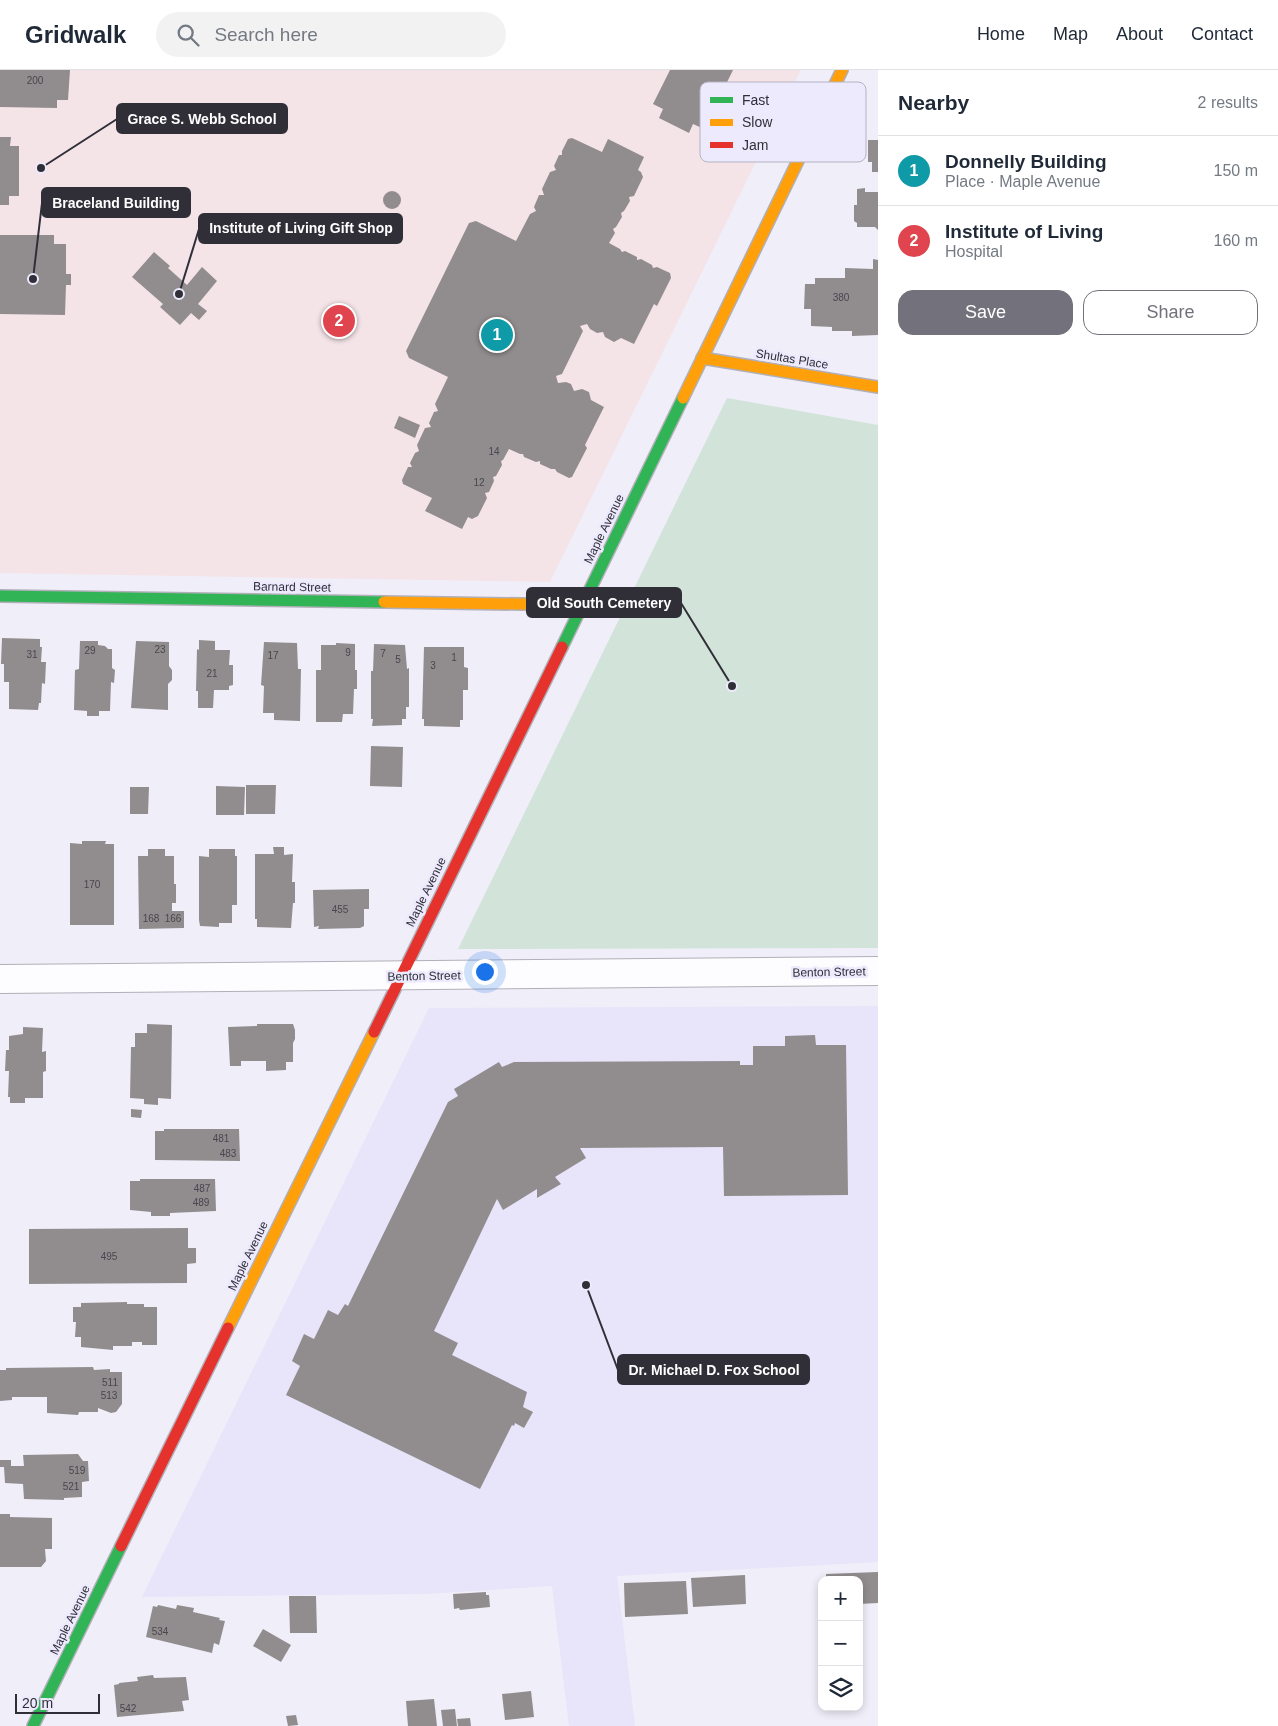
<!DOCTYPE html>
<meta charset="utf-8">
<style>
:root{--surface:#fff;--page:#f2f2f3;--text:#1f2937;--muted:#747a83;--line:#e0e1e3;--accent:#73727c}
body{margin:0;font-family:Helvetica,sans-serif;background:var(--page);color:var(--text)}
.controls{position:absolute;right:15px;bottom:15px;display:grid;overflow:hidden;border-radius:10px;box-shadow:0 2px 8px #0003}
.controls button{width:45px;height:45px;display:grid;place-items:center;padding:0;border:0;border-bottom:1px solid var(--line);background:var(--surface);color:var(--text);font:25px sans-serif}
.scale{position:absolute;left:15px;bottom:12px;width:85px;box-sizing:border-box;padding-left:5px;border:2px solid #302f38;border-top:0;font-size:14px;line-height:18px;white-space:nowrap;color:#302f38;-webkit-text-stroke:4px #edeafd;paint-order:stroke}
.you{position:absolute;left:484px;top:901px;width:18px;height:18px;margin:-12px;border:4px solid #fff;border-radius:50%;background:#1a73e8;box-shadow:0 0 0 8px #1a73e833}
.badge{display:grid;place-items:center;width:32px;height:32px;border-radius:50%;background:var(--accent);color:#fff;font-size:16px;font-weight:700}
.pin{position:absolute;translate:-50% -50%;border:2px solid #fff;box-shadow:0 1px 5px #0006}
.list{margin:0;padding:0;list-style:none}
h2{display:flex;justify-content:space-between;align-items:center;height:65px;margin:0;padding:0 20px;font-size:21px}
h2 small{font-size:16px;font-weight:400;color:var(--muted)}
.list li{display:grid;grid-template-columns:32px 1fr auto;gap:15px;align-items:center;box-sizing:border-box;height:70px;padding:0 20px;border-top:1px solid var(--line)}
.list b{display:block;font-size:19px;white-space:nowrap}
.list p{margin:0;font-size:16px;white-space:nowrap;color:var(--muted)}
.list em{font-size:16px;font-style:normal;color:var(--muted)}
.actions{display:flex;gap:10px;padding:15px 20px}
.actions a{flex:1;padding:11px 0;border:1px solid var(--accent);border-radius:15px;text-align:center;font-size:18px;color:var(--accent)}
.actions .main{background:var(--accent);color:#fff}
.icon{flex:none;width:28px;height:28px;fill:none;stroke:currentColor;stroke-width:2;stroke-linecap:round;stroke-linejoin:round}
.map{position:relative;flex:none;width:878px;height:1656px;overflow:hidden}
header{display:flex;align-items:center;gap:30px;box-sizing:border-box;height:70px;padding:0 25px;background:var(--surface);border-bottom:1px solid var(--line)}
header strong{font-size:24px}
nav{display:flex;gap:28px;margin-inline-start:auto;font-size:18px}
.search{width:350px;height:45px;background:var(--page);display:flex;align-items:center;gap:12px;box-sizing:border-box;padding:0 18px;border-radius:28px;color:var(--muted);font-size:19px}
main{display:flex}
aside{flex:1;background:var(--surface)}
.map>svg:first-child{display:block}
</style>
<header>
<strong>Gridwalk</strong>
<div class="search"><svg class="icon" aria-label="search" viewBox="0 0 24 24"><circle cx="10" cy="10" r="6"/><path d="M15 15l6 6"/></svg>Search here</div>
<nav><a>Home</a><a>Map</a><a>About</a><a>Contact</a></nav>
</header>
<main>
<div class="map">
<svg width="878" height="1656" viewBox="0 0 878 1656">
<rect width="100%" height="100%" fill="#f0eef9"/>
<!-- built -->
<path fill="#e8e4fa" d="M878,936V1492L617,1506L635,1656H569L552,1516L424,1524L142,1527L429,938Z"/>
<!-- medical -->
<path fill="#f4e4e8" d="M0,0H801L550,512L0,503Z"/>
<!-- green -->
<path fill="#d2e4da" d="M727,328L878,355V878L458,879Z"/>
<!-- building -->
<g fill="#918d8f">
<path d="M0,0H70L68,30H57V38L0,37Z"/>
<path d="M670,0H733L704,59L693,54L689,63L659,48L663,39L653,34Z"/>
<path d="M0,67H11L10,76H19V126H9V135H0Z"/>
<path d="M572,68L602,82L608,69L644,87L638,100L641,102L643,107L634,126L629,127L630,131L624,141L621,143L622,147L616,157L613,159L615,163L609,173L620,179L622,182L625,181L637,187V190L641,189L652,195L653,198L657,197L670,203L671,208L657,236L654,234L634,274L621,268L614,272L605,267L603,262L597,263L590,259L587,254L580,256L583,261L562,304L556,306L558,313L566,312L571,314L574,321L582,319L589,322L591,330L604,337L585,375L587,378L572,407L569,408L557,402L555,399H551L540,394V391L536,392L524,387L523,384H520L509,379L503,390L501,391L502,395L496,406L493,407L494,411L489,422L485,423L487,428L478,446L472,449L468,447L462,459L425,441L432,428L403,414L402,410L408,397H412L410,393L415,383L419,381L417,375L425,358L431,357L429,353L434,342L438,341L435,334L448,307L409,288L406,281L469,153L476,151L516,171L530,144L536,141L534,137L539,125H544L542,119L550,102L556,100L554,96L559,85H562V81L568,69Z"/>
<path d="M868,70H878V102H872V92H868Z"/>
<path d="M865,118V122H878V160L875,157H857V153L854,151V135H857V119Z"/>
<circle cx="392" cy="130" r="9"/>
<path d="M0,165H54V174H66V204H71V215H66L65,245L0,244Z"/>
<path d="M154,182L170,196L168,198L187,215L202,197L217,211L198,234L207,241L199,250L191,243L180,255L160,237L163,234L132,207Z"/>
<path d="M873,189L878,190V265L852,266V261H832V257L811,256V239H804L805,214H815V208H845V198L873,199Z"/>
<path d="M399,346L420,355L415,368L394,358Z"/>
<path d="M2,568L40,569V577H42L41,592H46L45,614L42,613L41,633H39L38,640L9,639V612H4V594H1Z"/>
<path d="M199,570L215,571V580H230L229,595H233V615L229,616V620H214L213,638H198V621H196L197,579L199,580Z"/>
<path d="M80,571H98V575L105,576L108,579H112V598L115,600L114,613L111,612L110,641H99V646H87V641L74,640L75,600L79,599Z"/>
<path d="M136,571L169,572V596L172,600V610L168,614V640L131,638Z"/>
<path d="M264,572L297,573L298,599H301L300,651L274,650V643H263L264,616L261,615Z"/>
<path d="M336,573L355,574V600H357V619H354L353,644H343L342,652H316V600H321V575H336Z"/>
<path d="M374,574L405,575L407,599L409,598V637H406V649H402V655L372,656L373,649H371V601H373Z"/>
<path d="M424,577H464V597L468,598V620H463V650H460V657L424,656V649H422Z"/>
<path d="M371,676L403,677L402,717L370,716Z"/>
<path d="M246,715H276L275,744H246Z"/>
<path d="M216,716L245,717L244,745H216Z"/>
<path d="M130,717H149L148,744H130Z"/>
<path d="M82,771H106L105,774H114V855H70V773L82,774Z"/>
<path d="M273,777H284V785L293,784L292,812H295V833H293L291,858L257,857V849H255V784H274Z"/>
<path d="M148,779H165V786H174V814H176V833H172V841H184V858L139,859L138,786H148Z"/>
<path d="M209,779H235V786H237V835H232V853H219V857L200,856L199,850V786L209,787Z"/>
<path d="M369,819V839H364V856L360,858L318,859L319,856L314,857L313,820Z"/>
<path d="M147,954L172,955L171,1029L158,1028V1035L144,1034V1029L130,1028L131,977H135V963H147Z"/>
<path d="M257,954H293L295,960V969L293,973V992H286V1000L266,1001V991H241V996H230L228,957L257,956Z"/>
<path d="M23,957L43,958L42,982L46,981V1001L43,1002V1028H25V1033H10V1027H8L9,1001H5L6,980H9V966L23,964Z"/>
<path d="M815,965L816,975H846L848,1125L724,1126L723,1077L580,1078L586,1088L555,1107L561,1114L537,1128V1119L503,1140L497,1129L434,1261L458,1273L452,1285L527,1322L523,1337L533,1342L524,1358L515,1353L514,1356L512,1355L480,1419L286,1325L300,1296L292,1291L304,1264L314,1269L328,1240L338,1245L345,1234L348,1236L448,1032L458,1026L454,1019L499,992L502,997L514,992L740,991V995H753V976H785V966Z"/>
<path d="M131,1039L142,1040L141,1048L131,1047Z"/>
<path d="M164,1059H239L240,1091L155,1090V1061H164Z"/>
<path d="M140,1109H215L216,1141L170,1143V1146H151V1142L130,1140V1111H140Z"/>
<path d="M188,1158V1178H196V1193L187,1194V1213L29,1214V1159Z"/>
<path d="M127,1232V1234H144V1237H157V1275H142V1272H132V1276H113V1280L81,1277V1267H75L76,1252H73V1237H81V1233Z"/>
<path d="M93,1297L94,1300L110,1299V1302H122V1334L116,1342L111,1343L98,1338V1342H79L78,1345L47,1343V1327H12V1330L0,1331V1300H6V1298Z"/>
<path d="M78,1384L83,1391H88L89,1411L82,1412V1427L64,1428V1430L24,1429L23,1414L5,1413L4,1397H0V1390H11V1396H24L23,1385Z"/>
<path d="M0,1444H10V1447L52,1448V1479H45L46,1491L41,1497H0Z"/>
<path d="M878,1502V1533L859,1534V1510H826V1504Z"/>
<path d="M745,1505L746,1534L693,1537L691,1508Z"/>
<path d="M686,1511L688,1544L625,1547L624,1513Z"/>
<path d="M486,1522V1525H489L490,1537L460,1540L459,1538L454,1539L453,1524Z"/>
<path d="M289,1526H316L317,1563H290Z"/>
<path d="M158,1535L176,1539L177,1535L194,1538L193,1542L220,1548L219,1550L225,1551L219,1575L214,1573L212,1583L146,1567L153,1536L157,1537Z"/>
<path d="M263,1559L291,1575L281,1592L253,1576Z"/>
<path d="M153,1605L154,1608L186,1607L189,1630L182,1631L184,1641L117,1647L114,1615L119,1614V1613L138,1611L137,1607Z"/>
<path d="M531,1621L534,1647L505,1650L502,1624Z"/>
<path d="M434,1629L437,1656H408L406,1631Z"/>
<path d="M455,1639L457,1656H443L441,1640Z"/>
<path d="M296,1645L298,1655L288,1656L286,1646Z"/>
<path d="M470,1648L471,1656H458L457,1649Z"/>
</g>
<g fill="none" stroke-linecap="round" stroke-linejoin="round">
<!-- street casing -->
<g stroke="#b1b0b9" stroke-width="30">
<path id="street" d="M0,909L878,901"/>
</g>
<!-- fast casing -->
<g stroke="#b1b0b9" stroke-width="14">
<g id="fast">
<path d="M0,526L384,532"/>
<path d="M562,577L683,328"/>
<path d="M33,1656L121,1476"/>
</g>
</g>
<!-- slow casing -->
<g stroke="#b1b0b9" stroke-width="14">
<g id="slow">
<path d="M702,288L878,317"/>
<path d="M683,328L842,0"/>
<path d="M384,532L583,535"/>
<path d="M228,1258L374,962"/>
</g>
</g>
<!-- jam casing -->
<g stroke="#b1b0b9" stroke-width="14">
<g id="jam">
<path d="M374,962L562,577"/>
<path d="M121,1476L228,1258"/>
</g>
</g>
<!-- street -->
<use href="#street" stroke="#fdfcfe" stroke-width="28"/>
<!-- fast -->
<use href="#fast" stroke="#30b455" stroke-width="11"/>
<!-- slow -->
<use href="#slow" stroke="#ff9f0a" stroke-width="11"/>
<!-- jam -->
<use href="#jam" stroke="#e5322d" stroke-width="11"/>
</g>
<g text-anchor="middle" stroke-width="5" stroke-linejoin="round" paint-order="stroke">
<!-- number labels -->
<g font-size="10" fill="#48464e">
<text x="35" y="14">200</text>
<text x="841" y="231">380</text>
<text x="494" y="385">14</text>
<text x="479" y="416">12</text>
<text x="160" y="583">23</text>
<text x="90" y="584">29</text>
<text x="348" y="586">9</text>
<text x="383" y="587">7</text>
<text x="32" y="588">31</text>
<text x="273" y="589">17</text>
<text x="454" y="591">1</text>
<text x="398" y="593">5</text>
<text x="433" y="599">3</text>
<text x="212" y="607">21</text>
<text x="92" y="818">170</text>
<text x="340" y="843">455</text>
<text x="151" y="852">168</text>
<text x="173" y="852">166</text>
<text x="221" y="1072">481</text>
<text x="228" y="1087">483</text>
<text x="202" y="1122">487</text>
<text x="201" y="1136">489</text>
<text x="109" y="1190">495</text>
<text x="110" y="1316">511</text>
<text x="109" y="1329">513</text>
<text x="77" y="1404">519</text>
<text x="71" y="1420">521</text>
<text x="160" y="1565">534</text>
<text x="128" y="1642">542</text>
</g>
<!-- street labels -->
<g font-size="12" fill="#302f38" stroke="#edeafd">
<text transform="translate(792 289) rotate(9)" y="4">Shultas Place</text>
<text transform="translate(604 459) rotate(-64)" y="4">Maple Avenue</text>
<text transform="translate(292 517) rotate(1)" y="4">Barnard Street</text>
<text transform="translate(426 822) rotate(-64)" y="4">Maple Avenue</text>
<text transform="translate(829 902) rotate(-1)" y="4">Benton Street</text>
<text transform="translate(424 906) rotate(-1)" y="4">Benton Street</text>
<text transform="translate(248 1186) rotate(-64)" y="4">Maple Avenue</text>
<text transform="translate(70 1550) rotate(-64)" y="4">Maple Avenue</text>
</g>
</g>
<!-- legend -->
<rect x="700" y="12" width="166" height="80" rx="8" fill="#edeafd" stroke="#b4b2c2" stroke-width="1"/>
<rect x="710" y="27" width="23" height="6" fill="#30b455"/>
<rect x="710" y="49" width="23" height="7" fill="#ff9f0a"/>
<rect x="710" y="72" width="23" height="6" fill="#e5322d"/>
<g font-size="14" fill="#302f38">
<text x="742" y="35">Fast</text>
<text x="742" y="57">Slow</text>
<text x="742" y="80">Jam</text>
</g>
<!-- callouts -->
<path fill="none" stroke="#302f38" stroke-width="2" d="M41 98L117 49M33 209L42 133M179 224L199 159M732 616L681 533M586 1215L618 1300"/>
<g fill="#302f38" stroke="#edeafd" stroke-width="2">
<circle cx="41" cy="98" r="5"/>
<circle cx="33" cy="209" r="5"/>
<circle cx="179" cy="224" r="5"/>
<circle cx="732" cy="616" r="5"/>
<circle cx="586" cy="1215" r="5"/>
</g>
<g fill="#302f38" stroke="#302f38" stroke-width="2">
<rect x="117" y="34" width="170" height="29" rx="5"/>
<rect x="42" y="118" width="148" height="29" rx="5"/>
<rect x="199" y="144" width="203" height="29" rx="5"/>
<rect x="527" y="518" width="154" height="29" rx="5"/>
<rect x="618" y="1285" width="191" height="29" rx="5"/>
</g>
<g font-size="14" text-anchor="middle" font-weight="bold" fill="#fff">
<text x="202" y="54">Grace S. Webb School</text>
<text x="116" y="138">Braceland Building</text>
<text x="301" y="163">Institute of Living Gift Shop</text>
<text x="604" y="538">Old South Cemetery</text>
<text x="714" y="1305">Dr. Michael D. Fox School</text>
</g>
</svg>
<div class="controls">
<button>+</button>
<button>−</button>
<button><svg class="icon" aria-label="layers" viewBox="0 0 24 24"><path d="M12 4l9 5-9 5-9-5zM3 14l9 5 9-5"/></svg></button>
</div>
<div class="scale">20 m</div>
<div class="you"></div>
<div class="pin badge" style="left:497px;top:265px;background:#0f9aa8">1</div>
<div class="pin badge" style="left:339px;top:251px;background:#e0444e">2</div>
</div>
<aside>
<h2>Nearby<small>2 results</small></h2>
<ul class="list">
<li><span class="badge" style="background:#0f9aa8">1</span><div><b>Donnelly Building</b><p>Place · Maple Avenue</p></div><em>150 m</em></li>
<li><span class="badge" style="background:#e0444e">2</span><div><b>Institute of Living</b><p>Hospital</p></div><em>160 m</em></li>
</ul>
<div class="actions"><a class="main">Save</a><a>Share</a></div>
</aside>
</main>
